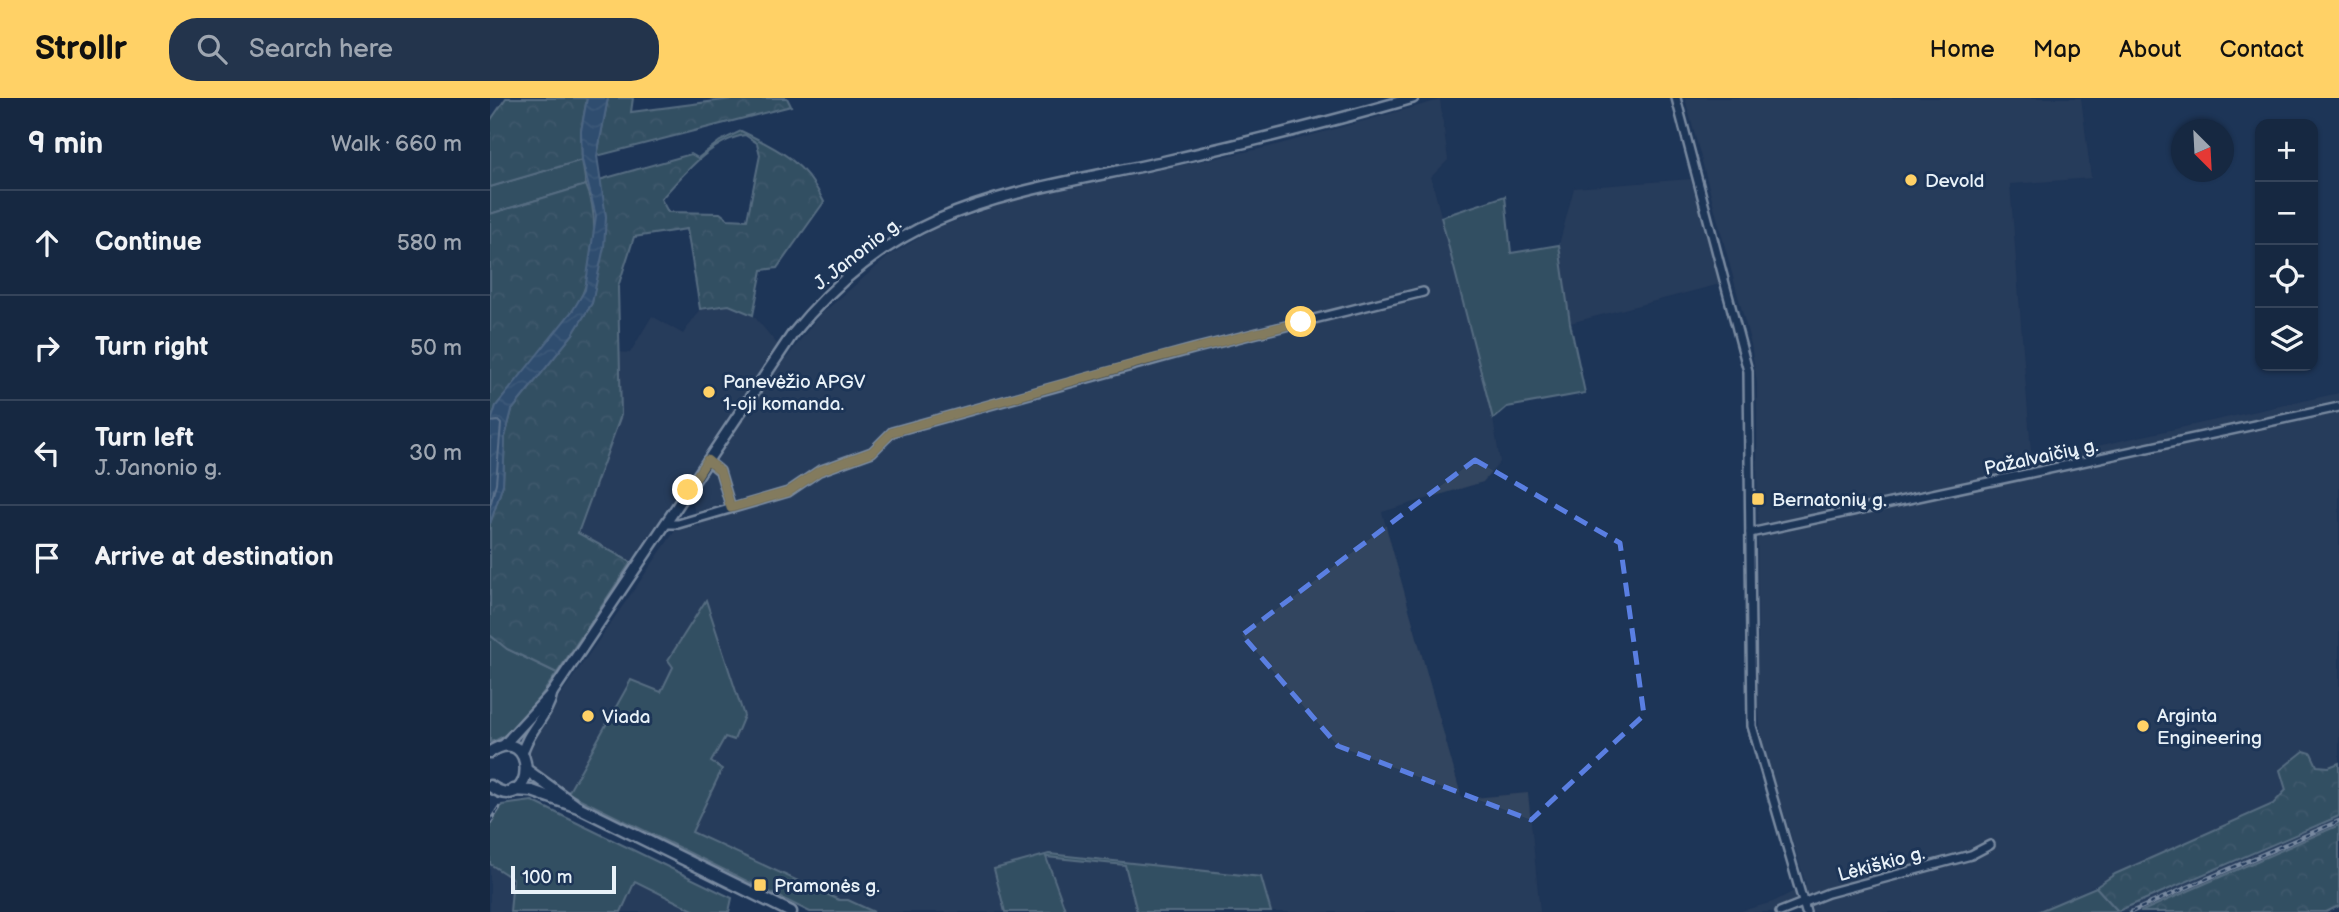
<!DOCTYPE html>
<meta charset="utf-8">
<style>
:root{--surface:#162841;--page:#23344c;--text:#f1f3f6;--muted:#9ea6b1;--line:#35445a;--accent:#ffd166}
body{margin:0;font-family:"Balsamiq Sans",sans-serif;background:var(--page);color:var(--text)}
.controls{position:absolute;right:21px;top:21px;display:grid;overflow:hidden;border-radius:14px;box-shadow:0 2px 5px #0004}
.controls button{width:63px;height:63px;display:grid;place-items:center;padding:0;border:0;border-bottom:2px solid var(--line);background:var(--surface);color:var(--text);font:35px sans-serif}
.compass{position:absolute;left:1681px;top:21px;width:63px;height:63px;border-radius:50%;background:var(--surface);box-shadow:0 2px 5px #0004;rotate:156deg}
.scale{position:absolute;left:21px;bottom:18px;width:105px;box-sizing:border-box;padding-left:7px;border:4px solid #e8f1f8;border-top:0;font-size:19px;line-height:24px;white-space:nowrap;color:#e8f1f8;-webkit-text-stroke:5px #1d3557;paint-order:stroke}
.stop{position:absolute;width:21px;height:21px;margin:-16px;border:5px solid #ffd166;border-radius:50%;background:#fff}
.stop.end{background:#ffd166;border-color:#fff;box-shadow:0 2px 7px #0008}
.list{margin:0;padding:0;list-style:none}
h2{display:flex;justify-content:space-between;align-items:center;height:91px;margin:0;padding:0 28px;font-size:30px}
h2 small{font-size:23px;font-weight:400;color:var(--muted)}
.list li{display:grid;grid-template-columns:46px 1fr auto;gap:21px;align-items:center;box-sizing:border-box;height:105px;padding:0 28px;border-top:2px solid var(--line)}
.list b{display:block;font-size:26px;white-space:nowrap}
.list p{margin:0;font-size:23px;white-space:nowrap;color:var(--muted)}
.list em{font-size:23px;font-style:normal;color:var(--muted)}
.icon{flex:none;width:38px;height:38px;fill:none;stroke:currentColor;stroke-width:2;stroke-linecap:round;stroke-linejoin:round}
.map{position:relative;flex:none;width:1849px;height:814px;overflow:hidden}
header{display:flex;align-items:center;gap:42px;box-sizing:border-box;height:98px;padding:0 35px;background:var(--accent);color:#111}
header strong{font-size:33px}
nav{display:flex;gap:38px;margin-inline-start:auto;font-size:24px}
.search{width:490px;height:63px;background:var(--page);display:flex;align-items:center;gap:18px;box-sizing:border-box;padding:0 24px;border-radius:28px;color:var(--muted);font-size:26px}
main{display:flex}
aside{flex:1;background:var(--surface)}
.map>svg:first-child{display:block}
</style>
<header>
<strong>Strollr</strong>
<div class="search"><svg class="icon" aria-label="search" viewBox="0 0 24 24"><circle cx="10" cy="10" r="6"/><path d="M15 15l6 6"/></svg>Search here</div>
<nav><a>Home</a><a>Map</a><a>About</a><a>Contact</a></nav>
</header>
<main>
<aside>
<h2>9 min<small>Walk · 660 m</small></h2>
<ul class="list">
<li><svg class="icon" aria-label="ahead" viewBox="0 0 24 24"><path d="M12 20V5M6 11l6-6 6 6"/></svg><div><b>Continue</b></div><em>580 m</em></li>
<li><svg class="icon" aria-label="right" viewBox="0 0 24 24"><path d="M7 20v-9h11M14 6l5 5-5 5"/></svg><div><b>Turn right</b></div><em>50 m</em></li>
<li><svg class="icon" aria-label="left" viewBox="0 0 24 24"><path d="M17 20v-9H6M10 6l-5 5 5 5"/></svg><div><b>Turn left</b><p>J. Janonio g.</p></div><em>30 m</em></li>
<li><svg class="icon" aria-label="arrive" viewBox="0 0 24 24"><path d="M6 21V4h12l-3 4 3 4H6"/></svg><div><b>Arrive at destination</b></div></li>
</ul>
</aside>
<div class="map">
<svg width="1849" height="814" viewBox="0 0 1849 814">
<defs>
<pattern id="forest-crowns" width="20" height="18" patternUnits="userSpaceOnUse" patternTransform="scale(1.75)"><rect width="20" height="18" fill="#4e6f70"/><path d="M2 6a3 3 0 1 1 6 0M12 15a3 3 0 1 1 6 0" fill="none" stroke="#688485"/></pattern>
<pattern id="water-waves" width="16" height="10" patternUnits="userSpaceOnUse" patternTransform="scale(1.75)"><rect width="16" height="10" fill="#456b8d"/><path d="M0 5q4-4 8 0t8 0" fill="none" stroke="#60819e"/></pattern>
</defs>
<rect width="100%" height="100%" fill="#1d3557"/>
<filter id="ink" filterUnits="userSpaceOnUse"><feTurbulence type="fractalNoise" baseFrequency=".0143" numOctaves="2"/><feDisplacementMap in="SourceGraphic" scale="14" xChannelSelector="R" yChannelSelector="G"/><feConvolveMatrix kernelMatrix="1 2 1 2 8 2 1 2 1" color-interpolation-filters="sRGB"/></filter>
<g filter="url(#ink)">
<!-- built -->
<g fill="#32445e">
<path d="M1195,0H1591L1601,80L1520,86L1541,354L1548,361L1849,295V665L1839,669L1827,668L1821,655L1796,692L1783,706L1547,814H1248L1283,804L1316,787L1272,643L1268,607L1267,285L1261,246Z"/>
<path d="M950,2L958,62L941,79L1003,321L1010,364L993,384L892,414L972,701L1038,695L1050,814H781L771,779L559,756L504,771L515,814H384L358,802H349L202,734L232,671L221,664L235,639L243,642L183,569L171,594L140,582L78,695L47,676L38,652L40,641L187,430L203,426L210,429L201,401L273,291L328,219L399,158L444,131L524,102L779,49Z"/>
<path d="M1201,81L1230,186L1080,225L1069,147L1084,90Z"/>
<path d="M239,207L263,217L287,246L141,464L88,435L131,317L127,254L140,255L162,218L193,236L210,211Z"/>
<path d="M1849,718V727L1650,814H1625Z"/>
<path d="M555,759L635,767L647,814H576Z"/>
<path d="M0,766L23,781L20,814H0Z"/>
<path d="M145,783L207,814H131Z"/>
</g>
<!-- grass -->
<g fill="#4e6f70" stroke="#9bb0b4" stroke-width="2">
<path d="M92,62L96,87L0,116V89Z"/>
<path d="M1015,98L1021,155L1069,147L1080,225L1095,295L1017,309L1003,321L951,119Z"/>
<path d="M216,502L254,618L244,642L235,639L221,664L232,671L202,734L349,802H358L384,814H320L78,695L141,582L171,594L183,569L178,562Z"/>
<path d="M0,537L17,551L67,575C52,596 25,639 0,644Z"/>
<path d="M42,703L242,800L239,814H207L145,783L131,814H20L23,781L0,766V726L12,707Z"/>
<path d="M559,756L771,779L781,814H647L635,767L556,759L576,814H515L504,771Z"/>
<path d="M1606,789L1628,813L1547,814Z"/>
</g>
<!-- forest -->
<g fill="url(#forest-crowns)" stroke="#9bb0b4" stroke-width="2" fill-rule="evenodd">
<path d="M16,0H97L91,33L92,62L0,89V23Z"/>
<path d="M118,0H143L141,14L249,0H297L301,8L107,58Z"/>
<path d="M251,33C289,51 315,64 334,104L287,170L272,172L263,217L239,207L210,211L197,131L144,139L128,189L131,317L88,435L141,464L67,575L17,551L0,537V426L13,386L15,339L22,312L83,236L102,205L116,119L109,82L201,56L208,60L230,43ZM255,37L267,45L270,57L257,122L238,121L230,115L178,114L171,101C193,77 221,42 255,37Z"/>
<path d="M96,87C109,115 105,163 94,192C83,222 28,280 6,308L0,327V116Z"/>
<path d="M1814,653L1821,655L1827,668L1839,669L1849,665V718L1628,813L1606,789L1625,776L1783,706L1796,692L1790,672Z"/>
<path d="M1849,727V808L1836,814H1650Z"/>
</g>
<!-- water -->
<path fill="url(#water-waves)" stroke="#86a1b8" stroke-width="2" d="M97,0H118L107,58L116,119L114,149L102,205L83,236L22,312L15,339L13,386L0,426V327L6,308L83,212L95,192L106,118L92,62L91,33Z"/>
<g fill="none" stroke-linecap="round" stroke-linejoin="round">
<!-- shore -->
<path stroke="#a7bbcd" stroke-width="2" d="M0,324L8,323L11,326L6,385L0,408"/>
<!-- minor casing -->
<g stroke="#e8f1f8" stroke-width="12">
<g id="minor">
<path d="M1186,0L1258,273L1262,628L1316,814"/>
<path d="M217,362L230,373L241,410"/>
<path d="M175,426H188L298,394L329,373L382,354L402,334L703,251L933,194"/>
<path d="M1260,435L1849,309"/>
<path d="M1290,814L1338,795L1481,757L1500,747"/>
</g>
</g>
<!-- tertiary casing -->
<g stroke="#e8f1f8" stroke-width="14">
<g id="tertiary">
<path d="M13,648L62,595L302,237C410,103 520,97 676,63C759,44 841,24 923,0"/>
<path d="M32,656C37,633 58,618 62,595"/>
</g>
</g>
<!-- secondary casing -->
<g stroke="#e8f1f8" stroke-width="15">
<g id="secondary">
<path d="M0,654C48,622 47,721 0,688"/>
<path d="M38,673L85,707"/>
<path d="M23,692L42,693L88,709L301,814"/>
</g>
</g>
<!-- minor -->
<use href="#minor" stroke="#1d3557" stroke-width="7"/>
<!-- tertiary -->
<use href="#tertiary" stroke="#1d3557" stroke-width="9"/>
<!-- secondary -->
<use href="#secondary" stroke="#1d3557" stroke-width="10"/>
<!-- rail casing -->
<g stroke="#e8f1f8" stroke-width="4.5">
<g id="rail">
<path d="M0,724L9,710"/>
<path d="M1641,814L1849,723"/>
</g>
</g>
<!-- rail -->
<use href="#rail" stroke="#1d3557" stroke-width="2" stroke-dasharray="5" stroke-linecap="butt"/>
</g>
</g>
<g fill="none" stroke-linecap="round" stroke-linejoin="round" filter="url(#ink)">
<!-- route -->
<path stroke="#ffd166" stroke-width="9" d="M198,392L217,362L230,373L241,410L298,394L329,373L382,354L402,334L662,261L811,224"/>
</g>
<!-- marked area -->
<path d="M0 0H1849V814H0ZM985,362L1130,445L1154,617L1041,722L848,648L752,537Z" fill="#1d3557" fill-opacity=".55" fill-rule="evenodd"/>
<path fill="none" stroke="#5a7fe2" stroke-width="5" stroke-dasharray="14 9" stroke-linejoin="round" d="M985,362L1130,445L1154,617L1041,722L848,648L752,537Z"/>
<!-- markers -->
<g fill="#ffd166" stroke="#1d3557" stroke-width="2.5">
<circle cx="1421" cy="82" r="7"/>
<circle cx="219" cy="294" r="7"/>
<rect x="1261" y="394" width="14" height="14" rx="3.5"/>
<circle cx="98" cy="618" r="7"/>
<circle cx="1653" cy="628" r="7"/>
<rect x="263" y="780" width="14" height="14" rx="3.5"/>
</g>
<g text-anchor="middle" stroke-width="6" stroke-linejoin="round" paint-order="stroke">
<!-- poi labels -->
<g font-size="19" fill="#e8f1f8" stroke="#1d3557" text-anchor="start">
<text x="1435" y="89">Devold</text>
<text x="233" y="290">Panevėžio APGV<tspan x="233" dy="22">1-oji komanda.</tspan></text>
<text x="1282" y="408">Bernatonių g.</text>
<text x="1667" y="624">Arginta<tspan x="1667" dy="22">Engineering</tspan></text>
<text x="112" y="625">Viada</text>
<text x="284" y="794">Pramonės g.</text>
</g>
<!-- street labels -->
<g font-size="19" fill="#e8f1f8" stroke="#1d3557">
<text transform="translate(367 155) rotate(-38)" y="7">J. Janonio g.</text>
<text transform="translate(1551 358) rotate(-12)" y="7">Pažalvaičių g.</text>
<text transform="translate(1391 765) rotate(-15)" y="7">Lėkiškio g.</text>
</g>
</g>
</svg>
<div class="controls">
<button>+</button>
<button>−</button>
<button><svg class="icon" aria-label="locate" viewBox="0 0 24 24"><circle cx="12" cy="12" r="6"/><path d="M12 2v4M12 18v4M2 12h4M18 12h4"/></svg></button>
<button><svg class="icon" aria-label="layers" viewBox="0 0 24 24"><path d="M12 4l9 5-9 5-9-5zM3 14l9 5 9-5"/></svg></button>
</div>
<svg class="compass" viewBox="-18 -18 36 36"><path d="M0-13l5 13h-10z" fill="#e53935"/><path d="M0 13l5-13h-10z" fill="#9ea6b1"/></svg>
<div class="scale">100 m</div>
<div class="stop" style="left:811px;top:224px"></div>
<div class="stop end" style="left:198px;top:392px"></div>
</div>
</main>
